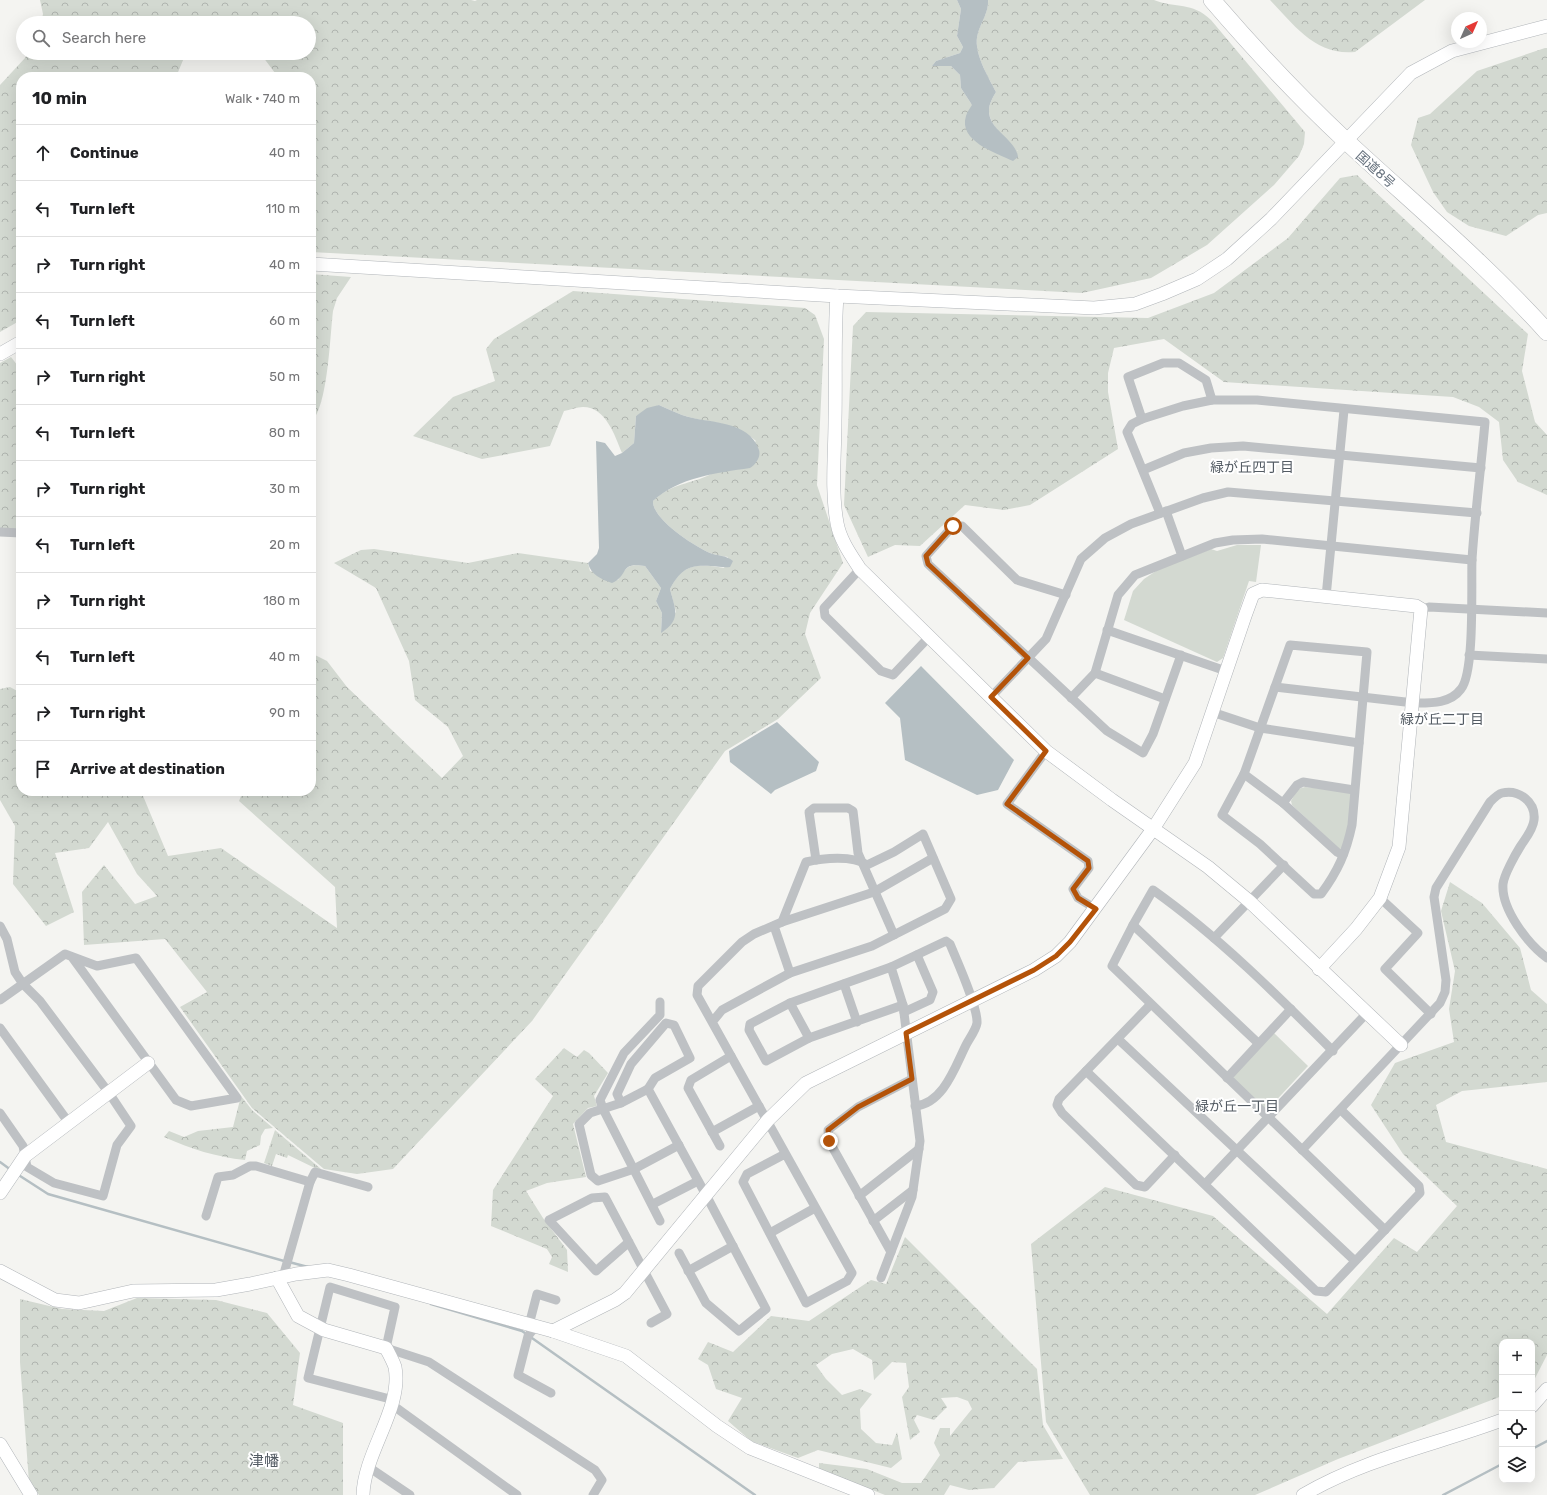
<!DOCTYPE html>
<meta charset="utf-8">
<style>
:root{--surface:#fff;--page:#f6f6f6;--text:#202124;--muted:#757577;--line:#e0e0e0}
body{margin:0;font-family:Rubik,"Noto Sans JP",sans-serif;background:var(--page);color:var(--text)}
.controls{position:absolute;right:12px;bottom:12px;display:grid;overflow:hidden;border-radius:8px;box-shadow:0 4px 16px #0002}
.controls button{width:36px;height:36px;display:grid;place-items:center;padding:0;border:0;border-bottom:1px solid var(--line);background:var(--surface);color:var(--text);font:20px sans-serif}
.compass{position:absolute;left:1451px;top:12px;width:36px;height:36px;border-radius:50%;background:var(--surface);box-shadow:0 4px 16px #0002;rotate:45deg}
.stop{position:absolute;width:12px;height:12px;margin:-9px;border:3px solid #b45309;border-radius:50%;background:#fff}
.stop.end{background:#b45309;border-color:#fff;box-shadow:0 1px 4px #0008}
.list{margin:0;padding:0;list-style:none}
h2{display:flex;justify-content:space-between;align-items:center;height:52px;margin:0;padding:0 16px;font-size:17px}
h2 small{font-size:13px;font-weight:400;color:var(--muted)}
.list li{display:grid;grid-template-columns:26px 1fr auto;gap:12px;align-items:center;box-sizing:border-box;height:56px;padding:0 16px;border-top:1px solid var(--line)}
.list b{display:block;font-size:15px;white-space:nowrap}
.list em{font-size:13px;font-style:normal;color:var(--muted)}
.icon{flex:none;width:22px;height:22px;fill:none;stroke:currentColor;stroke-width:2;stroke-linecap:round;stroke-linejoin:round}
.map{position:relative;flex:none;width:1547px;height:1495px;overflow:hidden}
.search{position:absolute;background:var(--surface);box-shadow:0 4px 16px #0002;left:16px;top:16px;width:300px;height:44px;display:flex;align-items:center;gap:10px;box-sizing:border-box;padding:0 14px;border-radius:22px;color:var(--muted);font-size:15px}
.panel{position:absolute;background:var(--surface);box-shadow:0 4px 16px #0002;left:16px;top:72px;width:300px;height:724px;border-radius:16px}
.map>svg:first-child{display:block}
</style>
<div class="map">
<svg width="1547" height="1495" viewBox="0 0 1547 1495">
<defs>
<pattern id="grass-tufts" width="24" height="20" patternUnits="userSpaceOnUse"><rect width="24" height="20" fill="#d3d9d1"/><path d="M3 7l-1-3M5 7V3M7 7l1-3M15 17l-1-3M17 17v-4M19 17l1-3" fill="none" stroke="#afb4af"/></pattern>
<pattern id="forest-crowns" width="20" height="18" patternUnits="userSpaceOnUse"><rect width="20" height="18" fill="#d3d9d1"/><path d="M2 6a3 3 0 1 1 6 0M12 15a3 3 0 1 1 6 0" fill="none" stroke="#afb4af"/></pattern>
</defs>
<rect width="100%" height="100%" fill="#f4f4f1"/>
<!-- grass -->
<path fill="url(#grass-tufts)" d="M275,1130L321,1169V1171L288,1155L287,1158L276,1154L272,1166L264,1163Z"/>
<!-- forest -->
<g fill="url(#forest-crowns)">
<path d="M40,0H471L475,1L477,0H957L961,9L957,36L963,47L960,53L936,61L932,66H951L960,75L961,88L972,105L1018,151C1008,141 988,125 989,110C989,104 993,97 996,92C988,76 972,51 978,33C981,22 989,12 988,0H1154C1177,9 1191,1 1211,20L1305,132L1304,144L1299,156L1274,185L1207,245L1151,278L1082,293L311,252V77H278L260,53H309V23H41L43,14Z"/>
<path d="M1270,0H1425L1355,52C1316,56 1294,25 1270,0Z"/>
<path d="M1545,48H1547V213L1538,215L1506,236L1469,226L1447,212L1433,192L1411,145L1418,118L1430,114L1477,71Z"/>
<path d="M28,53H186L176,77H21V320L0,332V85L25,58Z"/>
<path d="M1357,175L1528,334L1522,371L1535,422L1547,435V495L1518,482L1503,460L1499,422L1479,407L1453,397L1224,382L1164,339L1114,348L1108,373V392L1118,449L1030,505L1004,510L965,505L920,546L895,545L868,557L844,505L853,326L866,312L1148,318L1214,293L1288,238L1340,178Z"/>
<path d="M311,274L351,277L337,298L333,311C330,335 328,408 311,422Z"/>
<path d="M573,291L805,308L815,315L824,339L817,485L843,563L810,613L805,634L821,678L778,719L725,751L532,1021L393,1169L357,1174L324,1169L252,1108L180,1007L207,992L165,939L84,945L82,892L104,865L135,904L157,896L137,874L108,822L89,848L55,853L74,912L46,926L13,884L15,826L0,800V689L10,687L21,693V791H141L168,856L221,848L337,928L335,887L239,801L243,791H311V653L327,661L347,687L442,778L463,756L448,727L415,700L409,661L376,588L334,563L361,550L374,549L468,563L518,553L588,563L590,571L618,580C627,566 628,564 645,566L661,588L656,601L662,613L661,632L676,612L670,589C683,563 698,563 724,568L728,557C722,556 716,555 710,553C694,546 652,519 653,501C673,482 690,485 711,474C727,466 742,452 756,441C732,420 709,424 682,415C674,412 666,408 659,405L636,416L634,443L622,453C615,436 606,407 583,407C577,407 570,410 564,411L550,446L482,459L413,436L453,397L495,381L486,349L494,339Z"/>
<path d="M11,357L21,370V529L0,530V363Z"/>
<path d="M1450,882L1482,903L1520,948L1531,990L1547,1004V1082L1462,1091L1436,1105L1446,1142L1547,1169V1355L1532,1384V1342H1502V1396L1338,1459L1255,1495H1090L1046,1422L1031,1244L1105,1187L1213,1216L1327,1314L1394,1238L1417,1252L1457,1206L1403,1154L1371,1105L1395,1063L1454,1042L1449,1009L1455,971L1441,911Z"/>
<path d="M564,1048L577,1057L584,1050L589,1053L608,1073L594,1096L597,1106L588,1108L573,1124L586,1177L547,1183L526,1191L543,1218L567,1250L568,1272L549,1264L552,1257L547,1249L491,1226L493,1190L553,1096L535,1079Z"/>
<path d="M241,1096L252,1110L273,1128L265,1129L261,1136L260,1145L247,1151L245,1160C216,1157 191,1149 164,1137L169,1131L184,1137L198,1131L233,1127Z"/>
<path d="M905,1237L1037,1369L1043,1425L1063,1459L1018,1462L994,1488L969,1490L950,1485L944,1495H885L819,1469V1463L867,1469L902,1483H921L940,1455L934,1443L940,1428H950V1436L972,1409L968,1401L957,1397L941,1398L947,1407L934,1420L917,1415L914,1420L920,1432L910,1440L902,1397L909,1387L906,1363L892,1362L874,1380L872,1360L853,1349L832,1354L816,1365L826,1379L842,1395L860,1389L872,1394L860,1409L861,1429L876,1443L892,1445L897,1432L902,1459L891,1468L818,1450L798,1458L751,1441L728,1421L742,1398L716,1389L708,1365L698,1359L708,1342L733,1352L771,1316L809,1321L871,1280L886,1284Z"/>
<path d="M137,1298L216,1300L267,1313L300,1353L293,1405L343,1423V1495H39L29,1482L20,1362V1299L62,1309L104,1311Z"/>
</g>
<!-- green -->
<g fill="#d3d9d1">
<path d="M1237,545H1261L1256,582L1249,581L1223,658L1217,662L1124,620L1133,591L1144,579L1159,569L1211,549L1217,551Z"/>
<path d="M1305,787L1347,791L1351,794L1348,828L1343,848L1339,849L1292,805L1291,801L1298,789Z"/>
<path d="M1274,1033L1308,1066L1269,1108H1264L1234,1079V1075Z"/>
</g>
<!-- water -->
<g fill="#b5bfc3">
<path d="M957,0H988C989,12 981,22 978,33C972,51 988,76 996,92C993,97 989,104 989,110C988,130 1016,139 1018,157L1013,161C996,153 958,141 966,116C967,112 970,108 972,105L961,88L960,75L951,66H932L936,61L960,53L963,47L957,36L961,9Z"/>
<path d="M659,405C666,408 674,412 682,415C707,424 749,419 759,450C761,457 756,464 750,468C717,473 679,477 653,501C652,519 694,546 710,553C718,556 726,555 733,561L730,567C723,568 718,566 711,566C689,564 680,570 670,589C675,609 682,619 661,633L662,613L656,601L661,588L645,566C618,562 630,575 612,583C601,579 591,575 588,563L597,554L599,548L596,441L605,443L615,456L622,453L634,443L636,416L647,408Z"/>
<path d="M921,666L1014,760L998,790L977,795L905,760L900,718L885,703Z"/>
<path d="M777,722L819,762L816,771L775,790L771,794L730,762L729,751Z"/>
</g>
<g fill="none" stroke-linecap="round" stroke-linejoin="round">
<!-- stream -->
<g stroke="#b5bfc3" stroke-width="2.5">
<path d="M0,1162L11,1170"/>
<path d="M17,1174L48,1194L284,1261"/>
<path d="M289,1262L308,1267"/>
<path d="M431,1304L522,1331L755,1495"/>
<path d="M1532,1449L1547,1441"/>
<path d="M1443,1495L1502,1464"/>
</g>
<!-- secondary casing -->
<g stroke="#b1b5b9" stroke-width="14">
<g id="secondary">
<path d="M311,264L837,296L1094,308L1135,304L1162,294L1197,279L1227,259L1271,219L1411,73L1452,51L1547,26"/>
<path d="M837,296C834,338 836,379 835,420C835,454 831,490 837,523C840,540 851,555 860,569L1046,751L1112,800L1208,867L1249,901L1401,1045"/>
<path d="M0,354L21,342"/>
<path d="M0,1193L25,1156L148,1063"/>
<path d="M0,1271L55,1300L79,1303L133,1291L216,1290L250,1284L296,1274L328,1270L349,1275L553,1331L626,1356L717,1426L750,1448L868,1495"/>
<path d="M277,1278L298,1316L324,1330L386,1348C389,1354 393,1361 395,1367C403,1408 364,1452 363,1495"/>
<path d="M553,1331L615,1300L625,1293L768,1120L806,1083L1034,970L1056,956L1070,942L1153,829L1195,763L1245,616L1253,594L1262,590L1416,606L1421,609L1399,847L1380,898L1356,929L1319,969"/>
<path d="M1532,1406L1547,1389"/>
<path d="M0,1444L31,1495"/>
<path d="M1303,1495C1366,1458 1435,1445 1502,1420"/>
</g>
</g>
<!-- highway casing -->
<g stroke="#b1b4b7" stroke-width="18">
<path id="highway" d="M1212,0C1254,49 1298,96 1345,140C1413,203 1485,263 1547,332"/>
</g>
<!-- street -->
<g stroke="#bec1c4" stroke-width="9">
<path d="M1142,419L1128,377L1163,363H1179L1206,380L1212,400"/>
<path d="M1143,470L1184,453L1211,448L1243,446L1481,468"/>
<path d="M1166,511L1182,556"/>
<path d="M1160,513L1127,432L1132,424L1142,419L1183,406L1212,400H1257L1485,422C1481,468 1475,514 1472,559C1471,584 1475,672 1461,689C1450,704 1430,703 1414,703L1275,687"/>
<path d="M0,532L21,533"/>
<path d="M860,569L824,608L825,616L881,671L893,675L929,637"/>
<path d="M1066,595L1017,580L962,526H953L926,556L928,564L1107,731L1143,753L1153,734L1181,655"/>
<path d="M1326,597L1344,410"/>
<path d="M1421,609L1429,607L1547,613"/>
<path d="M1107,630L1226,671"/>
<path d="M1290,645L1367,652L1352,825C1346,853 1338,871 1321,894H1314L1260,844L1222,815L1244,774Z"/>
<path d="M1469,655L1547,659"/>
<path d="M1095,673L1165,699"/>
<path d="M991,697L1046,639L1081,559L1105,538L1131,524L1203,498L1228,492L1477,513"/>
<path d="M1071,698L1095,673L1118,595L1135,575L1215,543L1233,540L1262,539L1472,560"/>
<path d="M1212,712L1260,728L1359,743"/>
<path d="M1046,751L1007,804L1088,861L1089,868L1073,889L1078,898L1096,909"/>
<path d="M1244,774L1283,803L1337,852L1343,855"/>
<path d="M1283,803L1297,785L1303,782L1354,790"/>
<path d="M816,860L809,812L814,808H848L853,811L858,853L894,935"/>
<path d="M1380,898L1418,933L1385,969L1431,1014"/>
<path d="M782,922L874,892L933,858"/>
<path d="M1133,925L1258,1043"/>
<path d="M0,926L7,939L15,972L23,984L40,1001L109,1093L131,1126L117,1145L103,1196L54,1183L27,1167L23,1146L0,1113"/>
<path d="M774,926L790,973"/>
<path d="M1214,938L1284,865"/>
<path d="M844,984L857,1022"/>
<path d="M0,1000L65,954L97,966L136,958L237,1098L191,1106L176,1100L72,957"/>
<path d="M660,1002V1015L624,1053L600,1100L603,1109L660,1221"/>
<path d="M790,1003L809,1038"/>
<path d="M903,1005L809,1038L766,1061L749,1030L750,1024L790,1003L891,967L946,941L950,944C957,961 978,1007 977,1023C976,1030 969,1039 966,1045C955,1067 943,1104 915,1106"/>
<path d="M1150,1005L1059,1099L1057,1105L1062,1113L1136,1185L1145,1187L1175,1155"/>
<path d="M904,1012L930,1000L933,992L917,955"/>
<path d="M713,1021L722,1010L790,973L872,946L945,909L951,899L923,834L894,852L867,865C853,855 823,858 806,862L782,922L754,934L742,942L698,986L697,995L852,1273L847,1281L806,1303L743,1182L747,1174L785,1154"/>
<path d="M0,1028L69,1123"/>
<path d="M1118,1039L1355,1261"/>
<path d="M1333,1051C1276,994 1219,937 1153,890L1133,925L1112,966L1385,1230"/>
<path d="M1086,1071L1316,1291L1326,1292L1420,1193L1419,1186L1341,1110"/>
<path d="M1227,1078L1291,1009"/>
<path d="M648,1089L621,1103L590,1113L579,1124L591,1175L598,1181L634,1169L679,1145"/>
<path d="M621,1103L617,1094L631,1064L666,1023L674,1025L690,1058L655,1078L648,1089L706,1195L766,1309L739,1331L706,1303L679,1253"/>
<path d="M712,1132L759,1106"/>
<path d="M720,1146L688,1088L691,1080L731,1056"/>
<path d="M1302,1150L1440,1003L1445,992L1446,980L1434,897L1436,888L1490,802C1493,799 1498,794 1502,793C1519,789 1536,802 1534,820C1533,830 1525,839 1520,847C1515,855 1504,875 1503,884C1501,909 1528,944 1547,958"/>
<path d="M1205,1184L1367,1013"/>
<path d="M859,1196L919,1149"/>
<path d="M653,1204L698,1181"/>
<path d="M206,1216L218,1177L233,1175L250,1166H256L310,1182L315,1172L368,1187"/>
<path d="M873,1221L913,1190"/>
<path d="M770,1233L815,1208"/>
<path d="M629,1242L596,1271L549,1220L592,1198L605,1197L667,1314L651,1323"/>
<path d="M891,1252L829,1141L828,1130L858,1107L912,1079"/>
<path d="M688,1271L733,1246"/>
<path d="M283,1277L310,1182"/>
<path d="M881,1278L912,1197L920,1141L903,1005L891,967"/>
<path d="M529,1325L537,1294L556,1300"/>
<path d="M535,1327L528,1336L518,1375L551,1393"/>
<path d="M394,1400L308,1378L330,1287L395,1307L386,1348L429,1362L595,1470L602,1480L593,1495"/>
<path d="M391,1404L517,1495"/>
<path d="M367,1466L410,1495"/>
</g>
<!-- secondary -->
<use href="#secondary" stroke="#fff" stroke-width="13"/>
<!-- highway -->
<use href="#highway" stroke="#fff" stroke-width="17"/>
</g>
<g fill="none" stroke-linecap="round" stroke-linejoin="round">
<!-- route -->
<path stroke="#b45309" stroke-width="5" d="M829,1141L828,1130L858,1107L912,1079L906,1033L1034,970L1056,956L1070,942L1096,909L1078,898L1073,889L1089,868L1088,861L1007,804L1046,751L991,697L1028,658L928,564L926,556L953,526"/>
</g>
<g text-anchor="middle" stroke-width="4" stroke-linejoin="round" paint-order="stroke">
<!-- street labels -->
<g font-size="13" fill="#67727e" stroke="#fff">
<text transform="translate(1376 169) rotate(42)" y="5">国道8号</text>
</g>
<!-- neighbourhood labels -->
<g font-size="14" fill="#545c64" stroke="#fff">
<text x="1252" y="472">緑が丘四丁目</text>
<text x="1442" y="724">緑が丘二丁目</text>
<text x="1237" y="1111">緑が丘一丁目</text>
</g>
<!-- quarter labels -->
<g font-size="15" fill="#545c64" stroke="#fff">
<text x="264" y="1466">津幡</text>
</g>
</g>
</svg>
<div class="controls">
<button>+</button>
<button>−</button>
<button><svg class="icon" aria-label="locate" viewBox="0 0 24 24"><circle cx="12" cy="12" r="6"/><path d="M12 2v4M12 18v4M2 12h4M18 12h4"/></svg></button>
<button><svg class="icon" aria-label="layers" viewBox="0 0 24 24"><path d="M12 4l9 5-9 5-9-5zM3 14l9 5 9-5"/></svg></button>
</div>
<svg class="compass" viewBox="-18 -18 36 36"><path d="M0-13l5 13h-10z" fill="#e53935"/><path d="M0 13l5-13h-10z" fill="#757577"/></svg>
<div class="stop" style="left:953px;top:526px"></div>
<div class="stop end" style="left:829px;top:1141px"></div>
<div class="search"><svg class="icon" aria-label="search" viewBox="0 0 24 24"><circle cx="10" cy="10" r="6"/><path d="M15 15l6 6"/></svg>Search here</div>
<section class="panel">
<h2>10 min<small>Walk · 740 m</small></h2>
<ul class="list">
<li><svg class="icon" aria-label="ahead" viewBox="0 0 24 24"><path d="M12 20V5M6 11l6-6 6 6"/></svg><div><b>Continue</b></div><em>40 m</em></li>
<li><svg class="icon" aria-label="left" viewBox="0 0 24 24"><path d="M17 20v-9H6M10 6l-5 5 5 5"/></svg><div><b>Turn left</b></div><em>110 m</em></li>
<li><svg class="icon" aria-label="right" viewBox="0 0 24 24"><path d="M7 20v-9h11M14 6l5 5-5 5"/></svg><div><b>Turn right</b></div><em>40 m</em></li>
<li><svg class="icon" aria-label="left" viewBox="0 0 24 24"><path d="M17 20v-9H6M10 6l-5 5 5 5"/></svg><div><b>Turn left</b></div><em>60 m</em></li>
<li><svg class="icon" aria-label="right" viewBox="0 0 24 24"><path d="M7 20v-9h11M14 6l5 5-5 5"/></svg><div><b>Turn right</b></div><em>50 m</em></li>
<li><svg class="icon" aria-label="left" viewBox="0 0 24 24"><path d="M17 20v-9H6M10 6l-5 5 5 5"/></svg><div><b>Turn left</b></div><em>80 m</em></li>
<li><svg class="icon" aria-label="right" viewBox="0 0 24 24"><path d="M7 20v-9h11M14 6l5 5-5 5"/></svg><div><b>Turn right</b></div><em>30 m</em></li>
<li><svg class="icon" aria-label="left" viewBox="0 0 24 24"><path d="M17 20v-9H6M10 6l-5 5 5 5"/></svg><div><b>Turn left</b></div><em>20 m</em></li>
<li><svg class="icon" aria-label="right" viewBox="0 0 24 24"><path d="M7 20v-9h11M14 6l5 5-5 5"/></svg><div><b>Turn right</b></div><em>180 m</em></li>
<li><svg class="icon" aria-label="left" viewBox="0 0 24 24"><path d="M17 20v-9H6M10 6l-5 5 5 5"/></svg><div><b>Turn left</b></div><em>40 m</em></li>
<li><svg class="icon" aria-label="right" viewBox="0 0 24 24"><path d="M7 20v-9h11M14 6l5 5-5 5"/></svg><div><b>Turn right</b></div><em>90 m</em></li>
<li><svg class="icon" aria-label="arrive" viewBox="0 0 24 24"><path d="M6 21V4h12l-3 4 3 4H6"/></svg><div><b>Arrive at destination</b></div></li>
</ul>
</section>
</div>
